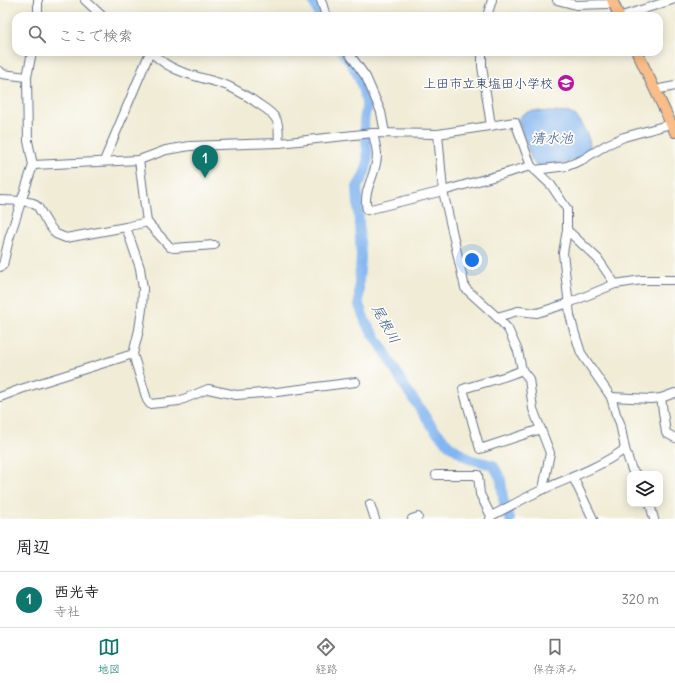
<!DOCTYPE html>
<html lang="ja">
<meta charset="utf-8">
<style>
:root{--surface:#fff;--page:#f2f2f2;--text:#202124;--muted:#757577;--line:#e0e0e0;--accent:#0f766e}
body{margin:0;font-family:Delius,"Klee One",sans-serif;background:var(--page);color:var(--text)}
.controls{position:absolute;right:12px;bottom:12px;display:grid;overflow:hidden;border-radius:8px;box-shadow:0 2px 10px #0003}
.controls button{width:36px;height:36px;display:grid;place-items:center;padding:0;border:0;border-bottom:1px solid var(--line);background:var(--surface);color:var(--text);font:20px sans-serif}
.you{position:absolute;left:472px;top:260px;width:14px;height:14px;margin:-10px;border:3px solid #fff;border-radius:50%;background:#1a73e8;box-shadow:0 0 0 6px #1a73e833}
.badge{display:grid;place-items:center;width:26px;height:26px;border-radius:50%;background:var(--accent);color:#fff;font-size:13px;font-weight:700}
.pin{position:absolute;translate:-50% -33px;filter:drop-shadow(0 1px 2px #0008)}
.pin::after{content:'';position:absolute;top:21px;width:14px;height:12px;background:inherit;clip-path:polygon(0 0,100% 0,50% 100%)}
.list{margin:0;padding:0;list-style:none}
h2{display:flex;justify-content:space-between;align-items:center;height:52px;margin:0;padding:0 16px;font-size:17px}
h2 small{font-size:13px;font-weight:400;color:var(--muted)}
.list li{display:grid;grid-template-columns:26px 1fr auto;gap:12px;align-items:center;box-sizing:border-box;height:56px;padding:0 16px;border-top:1px solid var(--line)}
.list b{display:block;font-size:15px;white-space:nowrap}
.list p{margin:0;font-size:13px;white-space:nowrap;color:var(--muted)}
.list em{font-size:13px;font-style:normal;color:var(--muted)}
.icon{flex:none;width:22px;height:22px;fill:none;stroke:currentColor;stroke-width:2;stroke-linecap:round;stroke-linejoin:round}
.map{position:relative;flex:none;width:675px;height:519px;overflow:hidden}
.search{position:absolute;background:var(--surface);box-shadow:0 2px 10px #0003;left:12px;right:12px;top:12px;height:44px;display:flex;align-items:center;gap:10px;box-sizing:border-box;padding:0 14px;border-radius:12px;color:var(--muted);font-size:15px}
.sheet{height:108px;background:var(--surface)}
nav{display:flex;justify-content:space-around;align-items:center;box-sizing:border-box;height:56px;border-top:1px solid var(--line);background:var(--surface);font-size:11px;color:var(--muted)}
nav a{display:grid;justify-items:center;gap:2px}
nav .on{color:var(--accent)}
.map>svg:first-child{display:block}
</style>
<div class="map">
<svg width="675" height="519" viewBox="0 0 675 519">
<rect width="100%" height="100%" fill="#fdfcf7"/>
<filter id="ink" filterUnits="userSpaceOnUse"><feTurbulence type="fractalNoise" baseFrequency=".025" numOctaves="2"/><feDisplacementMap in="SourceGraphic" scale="8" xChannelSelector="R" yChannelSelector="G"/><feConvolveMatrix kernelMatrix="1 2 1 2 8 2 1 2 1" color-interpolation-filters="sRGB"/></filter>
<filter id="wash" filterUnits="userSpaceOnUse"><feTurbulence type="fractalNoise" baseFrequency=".012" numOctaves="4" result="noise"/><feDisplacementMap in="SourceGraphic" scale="16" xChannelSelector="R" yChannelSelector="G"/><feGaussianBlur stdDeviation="0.9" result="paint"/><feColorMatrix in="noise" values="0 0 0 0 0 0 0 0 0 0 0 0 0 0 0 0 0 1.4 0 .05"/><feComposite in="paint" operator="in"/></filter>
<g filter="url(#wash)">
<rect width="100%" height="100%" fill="#f0ecd6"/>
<!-- water -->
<path fill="#83b6f0" stroke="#4f72a7" d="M534,111L569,113L576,116L587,134L590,144L589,149L581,157L566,163L541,166L536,165L532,160L518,120C522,113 527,112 534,111Z"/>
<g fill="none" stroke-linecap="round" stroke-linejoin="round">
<!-- river -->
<g stroke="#83b6f0" stroke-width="10">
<path d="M313,0L319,16"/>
<path d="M342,52C354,67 360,76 364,95C365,98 366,101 366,104C367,110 364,116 364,122C365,150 375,161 357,187L361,257L359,281V305L366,323L382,347L403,384L434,429L449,445L469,459L493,465L501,479L503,499L510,519"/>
</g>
</g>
</g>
<g filter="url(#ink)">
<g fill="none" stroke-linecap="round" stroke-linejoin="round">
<!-- minor casing -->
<g stroke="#667188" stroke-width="10">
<g id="minor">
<path d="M85,0L102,16"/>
<path d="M321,0L326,16"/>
<path d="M557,0L576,5L607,4L613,2"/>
<path d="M38,16V0"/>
<path d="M487,16L492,0"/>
<path d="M622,16L672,0"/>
<path d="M151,52C175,76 199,75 228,86C238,91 248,96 257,103C263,107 272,112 276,119C280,125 278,135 279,143"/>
<path d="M348,52L366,77L381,112L385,133"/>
<path d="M482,52V66L491,126"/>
<path d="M0,71L2,74L27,77"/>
<path d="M655,90L675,86"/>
<path d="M373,133C374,140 377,148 377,155C377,175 362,189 367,210L443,191L531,166"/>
<path d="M438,134L443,191L465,288L497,317L508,329L518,351L522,370L529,379L533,409L550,453L543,489"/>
<path d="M104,161L150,52"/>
<path d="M33,165L139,160L166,150L190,146L279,143L373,133L438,134L515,122L531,166L551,185L567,209V230L563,253L570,315L574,331L581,353L611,397L616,414L620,423L625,449L632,470L636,474"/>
<path d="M535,170L567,166L582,160L606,145L624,137L671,124"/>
<path d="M0,200L22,201L33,203L38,207L48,224L56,234L66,238L126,227L147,222L139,160"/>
<path d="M147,222L170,247L174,248L214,245"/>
<path d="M126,227L140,268L143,289L142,309L139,330L133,354L147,400L150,404L179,401L208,389L236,395L277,392L356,382"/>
<path d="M567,230L598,259L615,284"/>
<path d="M0,267L3,265L9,239L33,165L28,141L27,77L32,52"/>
<path d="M497,317L518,311L537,313L569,303L615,284L642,280H675"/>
<path d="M522,370C503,379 483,382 463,389L480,449L541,429"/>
<path d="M0,397L21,389L133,354"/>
<path d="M611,397L651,399L661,398L675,393"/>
<path d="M661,398L666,433L675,438"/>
<path d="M436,475H478L480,494L491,516"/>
<path d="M573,477L593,519"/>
<path d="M370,504L375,519"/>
<path d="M650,504L654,519"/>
<path d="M412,519L418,517"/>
<path d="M490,519L491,516C509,507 526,497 544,489C572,477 600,467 625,449"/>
</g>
</g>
<!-- major casing -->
<g stroke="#667188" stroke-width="12">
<g id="major">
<path d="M612,0L619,16"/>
<path d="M637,52L675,132"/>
</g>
</g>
<!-- minor -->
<use href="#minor" stroke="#fff" stroke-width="8"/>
<!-- major -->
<use href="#major" stroke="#f8bd88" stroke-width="10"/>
</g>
</g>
<!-- icons -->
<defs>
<g id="school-disc" transform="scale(0.9)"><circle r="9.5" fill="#b5179e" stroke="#fdfcf7"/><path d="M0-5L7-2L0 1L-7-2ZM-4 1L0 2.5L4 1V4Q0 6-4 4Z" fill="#fff"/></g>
</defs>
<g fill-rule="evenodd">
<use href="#school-disc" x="566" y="83"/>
</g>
<g text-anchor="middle" stroke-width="3.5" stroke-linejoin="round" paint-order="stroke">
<!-- poi labels -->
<g font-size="13" fill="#1b2f5e" stroke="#fdfcf7" text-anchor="end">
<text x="553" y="88">上田市立東塩田小学校</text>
</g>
<!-- water labels -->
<g font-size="14" font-style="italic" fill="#3a588a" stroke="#fdfcf7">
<text x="552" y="143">清水池</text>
<text transform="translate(386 324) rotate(61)" y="5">尾根川</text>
</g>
</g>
</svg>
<div class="controls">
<button><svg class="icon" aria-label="layers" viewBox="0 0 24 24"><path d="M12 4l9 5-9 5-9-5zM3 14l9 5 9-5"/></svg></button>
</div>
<div class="you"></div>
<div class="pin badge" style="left:205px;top:178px">1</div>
<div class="search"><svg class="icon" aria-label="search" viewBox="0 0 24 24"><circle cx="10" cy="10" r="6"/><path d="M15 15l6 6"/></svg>ここで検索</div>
</div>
<section class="sheet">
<h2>周辺<small></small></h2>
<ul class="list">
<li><span class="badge">1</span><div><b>西光寺</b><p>寺社</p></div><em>320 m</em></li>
</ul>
</section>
<nav>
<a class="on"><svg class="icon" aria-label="map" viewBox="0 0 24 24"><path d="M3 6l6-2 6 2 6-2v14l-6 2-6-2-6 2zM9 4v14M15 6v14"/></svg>地図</a>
<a><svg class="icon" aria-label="directions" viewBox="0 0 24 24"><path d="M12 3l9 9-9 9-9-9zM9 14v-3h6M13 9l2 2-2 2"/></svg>経路</a>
<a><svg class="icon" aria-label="saved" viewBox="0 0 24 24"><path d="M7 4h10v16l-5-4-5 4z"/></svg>保存済み</a>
</nav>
